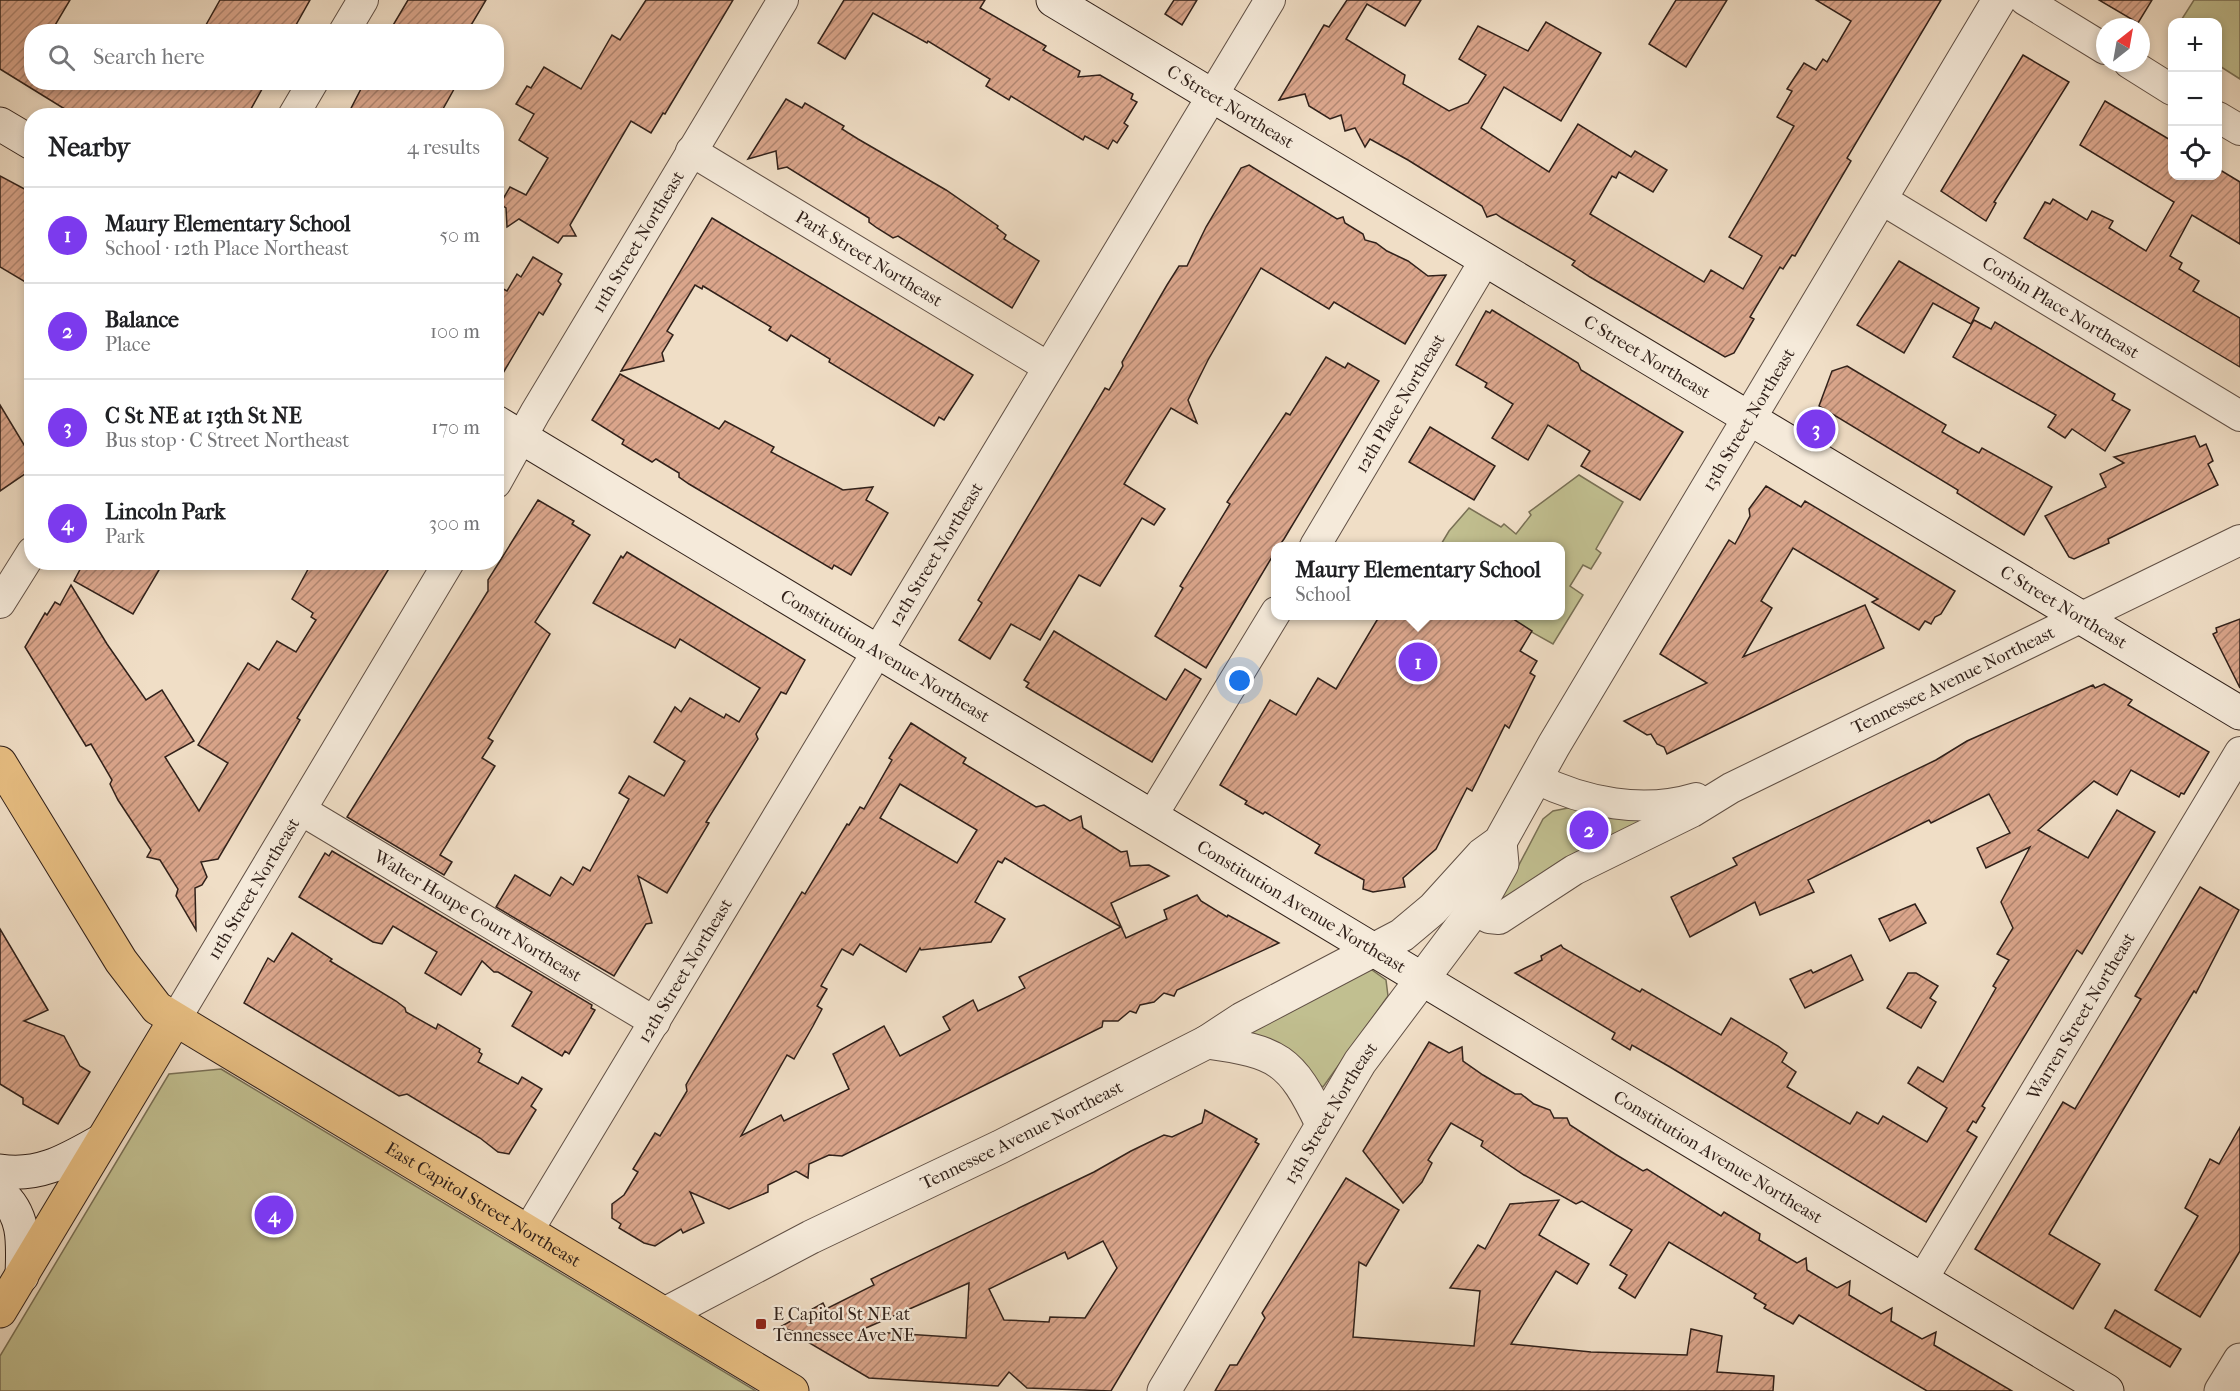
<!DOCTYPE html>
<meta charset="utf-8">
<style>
:root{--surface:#fff;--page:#f2f2f2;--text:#202124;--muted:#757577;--line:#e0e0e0;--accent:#7c3aed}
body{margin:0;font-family:"IM FELL French Canon",serif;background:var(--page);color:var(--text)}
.controls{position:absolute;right:18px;top:18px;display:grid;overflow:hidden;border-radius:12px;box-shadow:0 3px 9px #0003}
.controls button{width:54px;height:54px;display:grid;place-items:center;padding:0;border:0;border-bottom:2px solid var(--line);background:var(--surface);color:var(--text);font:30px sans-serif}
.compass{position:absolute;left:2096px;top:18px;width:54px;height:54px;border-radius:50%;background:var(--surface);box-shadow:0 3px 9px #0003;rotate:31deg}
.you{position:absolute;left:1240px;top:681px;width:21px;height:21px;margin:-15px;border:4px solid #fff;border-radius:50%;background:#1a73e8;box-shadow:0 0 0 9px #1a73e833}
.badge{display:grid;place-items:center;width:39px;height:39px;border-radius:50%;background:var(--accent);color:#fff;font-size:20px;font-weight:700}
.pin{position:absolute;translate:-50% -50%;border:3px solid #fff;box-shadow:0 2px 6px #0006}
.popup{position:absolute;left:1271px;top:542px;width:294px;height:78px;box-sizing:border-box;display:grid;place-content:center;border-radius:12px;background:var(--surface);filter:drop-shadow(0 2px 4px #0005);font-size:20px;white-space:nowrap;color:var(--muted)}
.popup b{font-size:22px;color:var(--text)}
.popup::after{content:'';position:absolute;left:50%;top:100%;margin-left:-12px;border:12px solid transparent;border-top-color:var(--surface)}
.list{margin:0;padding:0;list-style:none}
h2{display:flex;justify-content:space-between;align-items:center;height:78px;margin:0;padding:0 24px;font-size:26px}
h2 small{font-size:20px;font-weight:400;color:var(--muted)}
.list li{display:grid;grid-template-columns:39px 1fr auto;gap:18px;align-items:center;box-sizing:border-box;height:96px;padding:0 24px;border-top:2px solid var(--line)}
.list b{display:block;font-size:22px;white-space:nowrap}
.list p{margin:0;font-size:20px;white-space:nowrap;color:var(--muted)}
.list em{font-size:20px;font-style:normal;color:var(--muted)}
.icon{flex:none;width:33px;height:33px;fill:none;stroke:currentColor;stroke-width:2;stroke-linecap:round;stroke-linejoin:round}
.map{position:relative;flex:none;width:2240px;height:1391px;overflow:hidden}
.search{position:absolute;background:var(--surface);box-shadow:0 3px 9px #0003;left:24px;top:24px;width:480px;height:66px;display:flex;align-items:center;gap:15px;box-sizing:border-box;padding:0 21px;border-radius:24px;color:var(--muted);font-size:22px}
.panel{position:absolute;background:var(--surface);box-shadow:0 3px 9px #0003;left:24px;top:108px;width:480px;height:462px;border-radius:24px}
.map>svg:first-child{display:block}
</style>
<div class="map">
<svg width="2240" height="1391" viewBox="0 0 2240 1391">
<defs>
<pattern id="building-hatch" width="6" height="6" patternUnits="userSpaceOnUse" patternTransform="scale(1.5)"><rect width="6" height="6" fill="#daa58b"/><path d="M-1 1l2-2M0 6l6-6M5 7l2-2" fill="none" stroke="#b18671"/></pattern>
</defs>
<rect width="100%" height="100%" fill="#f0dec6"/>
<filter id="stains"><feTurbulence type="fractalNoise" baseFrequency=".00333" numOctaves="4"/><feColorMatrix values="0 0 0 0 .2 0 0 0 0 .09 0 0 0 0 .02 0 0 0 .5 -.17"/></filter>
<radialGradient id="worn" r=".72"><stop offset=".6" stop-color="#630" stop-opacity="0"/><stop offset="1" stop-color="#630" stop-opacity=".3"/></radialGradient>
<!-- green -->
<g fill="#c1bf90" stroke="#797055" stroke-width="1.5">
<path d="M2194,0H2240V79L2218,65V22H2180Z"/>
<path d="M1579,475L1623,502L1596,549L1601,553L1591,569L1583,565L1570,586L1583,595L1553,644L1503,616H1561V546H1440L1449,531L1469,508L1501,527L1504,524L1516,534L1531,515L1529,512Z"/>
<path d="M1573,807L1655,817L1498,905L1543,819L1553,811Z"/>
<path d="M1372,970L1386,980L1388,996L1323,1087L1246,1030L1366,971Z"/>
<path d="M221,1069L756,1391H0V1356L169,1074Z"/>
</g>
<!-- building -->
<g fill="url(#building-hatch)" stroke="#31211a" stroke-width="1.5" fill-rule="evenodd">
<path d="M0,0H70L51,32H32V82H266L247,116H76L0,69Z"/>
<path d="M220,0H310L292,32H202Z"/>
<path d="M408,0H486L467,32H389Z"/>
<path d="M646,0H733L665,114L663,113L651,133L631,121L570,225L576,236H563L558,243L519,219L507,227L506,208L500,204L510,187L526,195L548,158L519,140L534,114L516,104L527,86L531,88L544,67L581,89L612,35L620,40Z"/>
<path d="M844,0H985L980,8L1046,46L1043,50L1080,71L1078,77L1100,75L1133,94L1131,99L1137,102L1124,123L1128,126L1117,143L1113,140L1108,149L1085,136L1083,140L1011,96L1009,100L986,86L990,79L928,41L927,43L873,13L845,59L818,43Z"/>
<path d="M1174,0H1197L1182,25L1165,14Z"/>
<path d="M1347,0H1421L1405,26L1367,4L1346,39L1405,75L1403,84L1449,111L1468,103L1486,75L1459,59L1478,26L1528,51L1546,22L1601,53L1561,121L1504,87L1481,128L1549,172L1578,124L1631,157L1635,151L1667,170L1653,192L1619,172L1616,178L1612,176L1590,214L1704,282L1711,270L1743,289L1762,256L1729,237L1794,126L1777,117L1792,91L1787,89L1804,63L1816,70L1823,59L1827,62L1851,21L1816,0H1941L1847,158L1851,161L1795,256L1792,255L1783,269L1780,267L1750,317L1754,319L1734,353L1725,357L1590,277L1572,265L1575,261L1502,218L1496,214L1487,217L1482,206L1408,160L1370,139L1365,147L1355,128L1345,131L1341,115L1330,119L1309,106L1305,94L1279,100L1324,25L1329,27Z"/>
<path d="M1676,0H1727L1686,67L1649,44Z"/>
<path d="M2099,0H2152L2138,23Z"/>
<path d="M2023,55L2069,82L1994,202L1996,203L1986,221L1941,191Z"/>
<path d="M367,82H458L439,116H347L362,87L364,88Z"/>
<path d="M786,99L802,108L805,103L844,126L842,129L858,139L946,190L998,226L997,228L1006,235L1004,239L1039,261L1012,308L898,236L893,238L877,228L869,222V218L787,167L778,169L776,151L748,159Z"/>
<path d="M2105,101L2172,141V176H2217V168L2240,182V244L2192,215L2170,256L2182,263L2179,269L2199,281L2193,291L2240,318V367L2024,238L2045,202L2050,204L2053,199L2087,220L2092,211L2113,221L2109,228L2146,251L2174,202L2080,145Z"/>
<path d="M1249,165L1337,219L1343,217L1345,223L1363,234L1365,240L1376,243L1387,251L1408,261L1428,276L1446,275L1405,344L1334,302L1329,309L1261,268L1208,360L1188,400L1197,423L1171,408L1124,484L1165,509L1154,525L1142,518L1100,586L1079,575L1040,640L1011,624L990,659L959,640L982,603L978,600L1105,388L1109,390L1123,366L1122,362L1167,285L1179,266H1187L1206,227L1241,168Z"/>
<path d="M0,176L32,193V286L0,267Z"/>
<path d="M712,218L973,375L944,420L939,417L934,426L829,362L830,359L791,335L787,341L769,330L771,327L703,286L702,289L695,285L667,331L673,335L662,353L664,361L621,371Z"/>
<path d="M533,257L562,274L558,281L561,284L543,315L539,312L496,385V285L507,291L517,274L521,277Z"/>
<path d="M1899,261L1979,308L1971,324L1933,303L1904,353L1857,325Z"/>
<path d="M1492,310L1578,363L1581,370L1683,432L1640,500L1581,466L1590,451L1548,425L1528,460L1492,438L1513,404L1485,387L1487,383L1456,365L1486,311L1490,313Z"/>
<path d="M1974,320L1991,329L1995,322L2115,394L2112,400L2130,410L2105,451L2072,429L2065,438L2048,427L2056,415L1953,357Z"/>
<path d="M1326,357L1345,368L1348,363L1379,381L1284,539L1279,546H1275V552L1206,668L1155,636L1183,588L1180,586L1230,504L1227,502L1286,413L1290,415Z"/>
<path d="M1847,366L1946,425L1942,432L1961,443L1979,453L1982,448L2052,487L2024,535L1957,493L1958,490L1819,406L1832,371Z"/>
<path d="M620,374L719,429L725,421L774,447L771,452L843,490L873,487L866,500L888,513L851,575L834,565L832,569L689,484L679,477V473L656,459L652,462L622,444L624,440L592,420Z"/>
<path d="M0,405L32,458V469L0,491Z"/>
<path d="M1430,427L1495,466L1474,500L1409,462Z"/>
<path d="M2195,436L2200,447L2206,444L2213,461L2208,464L2218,485L2108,539L2109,543L2074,559L2069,557L2045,516L2106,487L2100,474L2124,463L2114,457Z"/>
<path d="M1766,486L1801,507L1805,501L1955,591L1941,614L1935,617L1931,624L1925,621L1919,630L1872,602L1878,599L1793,548L1761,601L1772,608L1743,657L1865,605L1884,648L1667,754L1664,747L1657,744L1651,734L1647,735L1624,721L1707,683L1660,654L1729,540L1735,544L1750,516L1749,509Z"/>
<path d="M538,500L574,521L572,524L590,535L535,622L550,634L488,738L493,741L482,758L495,766L440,855L452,862L444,875L347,817L475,612L488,591V580Z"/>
<path d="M627,552L805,660L786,694L781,692L756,734L758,739L706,822L709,823L667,893L638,876L652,923L646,924L614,976L496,907L515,875L550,896L561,877L573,885L583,867L590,871L629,799L619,793L629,776L664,796L685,761L654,742L675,707L681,712L690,698L724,718L726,714L739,722L760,688L680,639L675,648L593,603L621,556L623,558Z"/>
<path d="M84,562H148L159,570L133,614L74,581Z"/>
<path d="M312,562H393L297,718L300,720L218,859L201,862L207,877L202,885L195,888L196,930L176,896L178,889L160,860L147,857L151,850L118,800L110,784L112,780L91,744L86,746L25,647L45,613L47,615L55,602L60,605L71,585L107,644L146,700L162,690L194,741L165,757L199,811L228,763L198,745L248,663L259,670L277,641L296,652L316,620L311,617L313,613L292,599Z"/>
<path d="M1380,615H1507L1532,631L1520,651L1537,661L1530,673L1535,676L1509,728L1505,725L1472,791L1467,788L1436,849L1403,878L1405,887L1373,892L1363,889L1364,880L1315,853L1320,845L1265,812L1263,814L1245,804L1247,801L1220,785L1270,700L1296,715L1318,678L1336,689Z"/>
<path d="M2240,619V688L2213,634L2217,632L2216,628Z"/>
<path d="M1054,631L1166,700L1185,669L1201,679L1152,762L1026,687L1029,683L1024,680Z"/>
<path d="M2104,684L2132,700L2128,705L2209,752L2184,794L2181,793L2179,797L2131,770L2117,795L2094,781L2038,830L2088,858L2117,810L2155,832L2082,954L2077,950L1982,1106L1985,1108L1976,1123L1973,1121L1967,1131L1977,1137L1926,1222L1670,1067L1632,1045L1630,1050L1612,1039L1615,1033L1515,973L1542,960L1541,956L1561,945L1563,948L1640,992L1642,989L1721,1035L1731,1018L1778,1046L1787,1053L1782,1062L1796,1072L1787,1087L1850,1124L1857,1112L1878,1124L1883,1116L1927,1142L1947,1108L1908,1083L1918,1067L1943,1082L1996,988L1993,986L2009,960L1997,954L2013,928L2001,902L2030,847L1986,868L1977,848L2010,833L1989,794L1931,823L1929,820L1808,880L1814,892L1760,915L1755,902L1690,937L1671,897L1737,865L1733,858L1936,760L1967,741L2093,685L2095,688Z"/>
<path d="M911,723L966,758L963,763L1036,807L1044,805L1070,821L1081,816L1083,828L1121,852L1127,851L1130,866L1149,865L1169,876L1111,903L1126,938L1167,919L1164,910L1197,895L1201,901L1227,917L1228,915L1279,943L1177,990L1174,996L1164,993L1154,1002L1140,1005L1136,1013L1130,1011L1118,1021H1103L1102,1027L842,1156L829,1155L809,1164L808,1178L796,1171L768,1185V1192L729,1209L690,1192L704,1223L683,1233L681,1229L655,1246L644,1243L619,1228L621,1224L612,1218V1204L624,1195L638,1172L633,1169L655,1133L660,1136L687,1091L686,1085L694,1071L802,892L805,894L847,824L849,825L860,807L864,809L892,760L889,758ZM900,784L977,830L957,863L880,818ZM1005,858L1121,927L1019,977L1025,988L1003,999L978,1011L973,1000L943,1017L950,1030L900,1056L884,1026L833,1054L849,1089L784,1121L781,1115L741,1136L787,1055L794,1059L813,1026L822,1009L817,1006L827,989L821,986L842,949L853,955L860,944L906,972L920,948L921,950L991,942L1005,919L975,902L998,861L1002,863Z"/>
<path d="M332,851L592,1005L591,1008L595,1010L569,1054L565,1051L562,1056L512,1026L532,992L498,972H494L482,961L461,995L425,973L437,952L393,926L382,944L373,942L299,897L325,853L329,856Z"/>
<path d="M2200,887L2239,910L2196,993L2194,991L2049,1234L2100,1264L2073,1309L1975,1249L2063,1102L2075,1109L2141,999L2135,996Z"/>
<path d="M1915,904L1926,923L1890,941L1879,919Z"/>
<path d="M0,929L48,1010L24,1021L64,1036L80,1066L90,1072L58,1124L23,1104V1098L0,1084Z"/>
<path d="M292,933L332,959L330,961L396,1001L405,1008L406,1012L436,1029L438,1024L480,1049L479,1052L482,1054L478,1062L518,1084L522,1077L542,1089L531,1106L536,1110L509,1154L498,1152L480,1138L407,1094L399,1096L244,1003L268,958L274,962Z"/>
<path d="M1851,955L1863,980L1805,1008L1790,979L1811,970L1813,973Z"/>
<path d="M1908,973H1916L1938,986L1930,998L1936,1002L1921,1028L1887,1008Z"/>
<path d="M1429,1042L1449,1053L1462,1047L1463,1061L1483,1075L1515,1094H1521L1534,1104L1550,1110L1554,1118H1567L1570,1125L1615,1154L1643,1171L1647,1169L1721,1216L1724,1212L1760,1234L1759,1240L1797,1263L1806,1258L1807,1270L1837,1288L1850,1281L1849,1295L1881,1314L1892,1308L1891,1321L1922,1339L1936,1332L1934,1345L2012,1391H1927L1799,1315L1793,1324L1764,1308L1766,1305L1754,1298L1756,1294L1669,1242L1635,1298L1619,1288L1627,1275L1610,1265L1632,1230L1582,1201L1576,1204L1524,1175L1481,1146L1483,1141L1451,1123L1428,1160L1432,1163L1422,1182L1403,1203L1363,1151Z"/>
<path d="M1205,1110L1257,1139L1255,1142L1259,1144L1111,1391L1027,1388L1009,1372L998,1386L869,1378L806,1341L808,1336L780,1327L823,1303L826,1309L874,1285L871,1279L1094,1172L1131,1151L1164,1135L1172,1137L1202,1123ZM1103,1241L1117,1268L1085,1318L1050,1317L1049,1322L1004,1320L989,1289L1065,1252L1068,1259ZM969,1283L966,1338L859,1331L946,1293Z"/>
<path d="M2240,1127V1251L2200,1317L2155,1290L2198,1216L2185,1208L2210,1159L2219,1164Z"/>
<path d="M1346,1178L1399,1210L1366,1266L1359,1262L1353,1337L1474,1346L1480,1291L1450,1288L1478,1245L1485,1249L1510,1204L1559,1200L1539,1235L1589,1264L1577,1284L1556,1271L1511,1344L1591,1352L1687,1355L1691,1329L1722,1336L1717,1372L1774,1376L1773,1391H1215L1230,1365H1237L1265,1318L1262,1313Z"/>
<path d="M2115,1310L2181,1349L2170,1367L2105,1328Z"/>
</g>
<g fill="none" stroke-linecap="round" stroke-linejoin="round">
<!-- minor casing -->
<g stroke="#615045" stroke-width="32">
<g id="minor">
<path d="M2025,0L2105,49"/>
<path d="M344,32L363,0"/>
<path d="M2129,63L2172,90"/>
<path d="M293,116L313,82"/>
<path d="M2218,117L2240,130"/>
<path id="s1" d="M691,151L1048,367"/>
<path id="s2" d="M1881,199L2240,416"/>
<path id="s3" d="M496,483L535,413L783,0"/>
<path id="s4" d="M1315,546L1485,260"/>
<path d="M0,603L32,552"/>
<path d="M1535,778C1585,803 1643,814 1696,798"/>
<path id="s5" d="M301,810L655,1022"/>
<path d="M1152,816L1276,612"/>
<path id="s6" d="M1475,910L1489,918L1499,919L1574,870L1692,812L1731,788L2240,540"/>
<path id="s7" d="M175,1020L449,562"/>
<path id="s8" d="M528,1231L1270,0"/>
<path id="s9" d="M1922,1280L2240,752"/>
</g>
</g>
<!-- tertiary casing -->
<g stroke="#615045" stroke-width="35">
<g id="tertiary">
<path d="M1207,1042C1278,1052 1291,1059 1322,1124"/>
<path id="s10" d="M665,1314L811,1237L1000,1147L1207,1042L1242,1019L1402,935L1433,909L1482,855L1500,842L1554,745L1999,0"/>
<path id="s11" d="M1164,1391L1360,1062L1483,898L1502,864L1500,842"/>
<path d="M2221,1391L2240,1360"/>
</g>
</g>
<!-- secondary casing -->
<g stroke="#31211a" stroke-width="35">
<g id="secondary">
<path id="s12" d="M1053,0L2240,713"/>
<path d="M0,124L32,143"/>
<path id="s13" d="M496,422L2107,1391"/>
<path d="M0,1171C40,1177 67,1160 101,1141"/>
<path d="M0,1193C26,1215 23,1244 22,1276"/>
</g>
</g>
<!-- primary casing -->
<g stroke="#31211a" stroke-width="35">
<g id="primary">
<path id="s14" d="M0,763L121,961L157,1008L792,1391"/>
<path d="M0,1311L175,1020"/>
</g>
</g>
<!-- minor -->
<use href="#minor" stroke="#f5eada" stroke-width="30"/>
<!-- tertiary -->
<use href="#tertiary" stroke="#f5eada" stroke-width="33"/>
<!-- secondary -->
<use href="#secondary" stroke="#f5eada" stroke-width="33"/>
<!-- primary -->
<use href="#primary" stroke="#e8bf83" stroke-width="33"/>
</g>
<!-- markers -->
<rect fill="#8f2418" stroke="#f5eada" stroke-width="2" x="755" y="1318" width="12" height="12" rx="3"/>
<g text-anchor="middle" stroke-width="4.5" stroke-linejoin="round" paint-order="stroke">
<!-- street labels -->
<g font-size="18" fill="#31211a" stroke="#f5eada">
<text dy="6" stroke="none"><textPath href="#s12" startOffset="207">C Street Northeast</textPath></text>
<text dy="6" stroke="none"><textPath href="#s3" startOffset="280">11th Street Northeast</textPath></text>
<text dy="6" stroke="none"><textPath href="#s1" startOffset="208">Park Street Northeast</textPath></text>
<text dy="6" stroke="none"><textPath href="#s2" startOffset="210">Corbin Place Northeast</textPath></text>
<text dy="6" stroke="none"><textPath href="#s12" startOffset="693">C Street Northeast</textPath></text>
<text dy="6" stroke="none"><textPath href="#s4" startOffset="166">12th Place Northeast</textPath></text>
<text dy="6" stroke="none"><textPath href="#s10" startOffset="1455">13th Street Northeast</textPath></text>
<text dy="6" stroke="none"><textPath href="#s8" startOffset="790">12th Street Northeast</textPath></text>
<text dy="6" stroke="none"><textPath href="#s12" startOffset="1179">C Street Northeast</textPath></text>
<text dy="6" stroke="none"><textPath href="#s13" startOffset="454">Constitution Avenue Northeast</textPath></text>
<text dy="6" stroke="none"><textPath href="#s6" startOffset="540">Tennessee Avenue Northeast</textPath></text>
<text dy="6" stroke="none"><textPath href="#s7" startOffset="153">11th Street Northeast</textPath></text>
<text dy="6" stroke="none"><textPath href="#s13" startOffset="940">Constitution Avenue Northeast</textPath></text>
<text dy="6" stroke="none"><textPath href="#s5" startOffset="206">Walter Houpe Court Northeast</textPath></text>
<text dy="6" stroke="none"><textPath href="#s8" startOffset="304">12th Street Northeast</textPath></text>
<text dy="6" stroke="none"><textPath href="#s9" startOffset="308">Warren Street Northeast</textPath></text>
<text dy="6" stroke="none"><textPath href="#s11" startOffset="324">13th Street Northeast</textPath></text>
<text dy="6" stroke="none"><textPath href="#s10" startOffset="399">Tennessee Avenue Northeast</textPath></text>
<text dy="6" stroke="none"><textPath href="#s13" startOffset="1426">Constitution Avenue Northeast</textPath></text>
<text dy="6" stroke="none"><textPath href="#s14" startOffset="672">East Capitol Street Northeast</textPath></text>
</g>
<!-- poi labels -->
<g font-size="18" fill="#31211a" stroke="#f5eada" text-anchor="start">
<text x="773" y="1320">E Capitol St NE at<tspan x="773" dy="21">Tennessee Ave NE</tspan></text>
</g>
</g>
<rect width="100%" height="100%" filter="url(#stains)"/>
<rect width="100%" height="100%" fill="url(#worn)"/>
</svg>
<div class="controls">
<button>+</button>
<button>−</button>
<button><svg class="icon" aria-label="locate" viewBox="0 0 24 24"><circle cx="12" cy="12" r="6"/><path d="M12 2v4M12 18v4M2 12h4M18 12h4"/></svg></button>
</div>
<svg class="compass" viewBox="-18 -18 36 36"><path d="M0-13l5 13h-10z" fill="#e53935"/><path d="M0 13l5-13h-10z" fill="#757577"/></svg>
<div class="you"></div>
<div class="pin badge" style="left:1418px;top:662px">1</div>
<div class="popup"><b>Maury Elementary School</b>School</div>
<div class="pin badge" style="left:1589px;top:830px">2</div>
<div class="pin badge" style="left:1816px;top:429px">3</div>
<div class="pin badge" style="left:274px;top:1215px">4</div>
<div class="search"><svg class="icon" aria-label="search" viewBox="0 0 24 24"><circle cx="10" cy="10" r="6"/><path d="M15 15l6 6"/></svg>Search here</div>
<section class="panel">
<h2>Nearby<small>4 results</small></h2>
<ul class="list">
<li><span class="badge">1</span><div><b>Maury Elementary School</b><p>School · 12th Place Northeast</p></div><em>50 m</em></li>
<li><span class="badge">2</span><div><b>Balance</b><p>Place</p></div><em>100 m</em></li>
<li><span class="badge">3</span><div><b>C St NE at 13th St NE</b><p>Bus stop · C Street Northeast</p></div><em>170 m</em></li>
<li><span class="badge">4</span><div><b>Lincoln Park</b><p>Park</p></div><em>300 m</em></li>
</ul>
</section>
</div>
